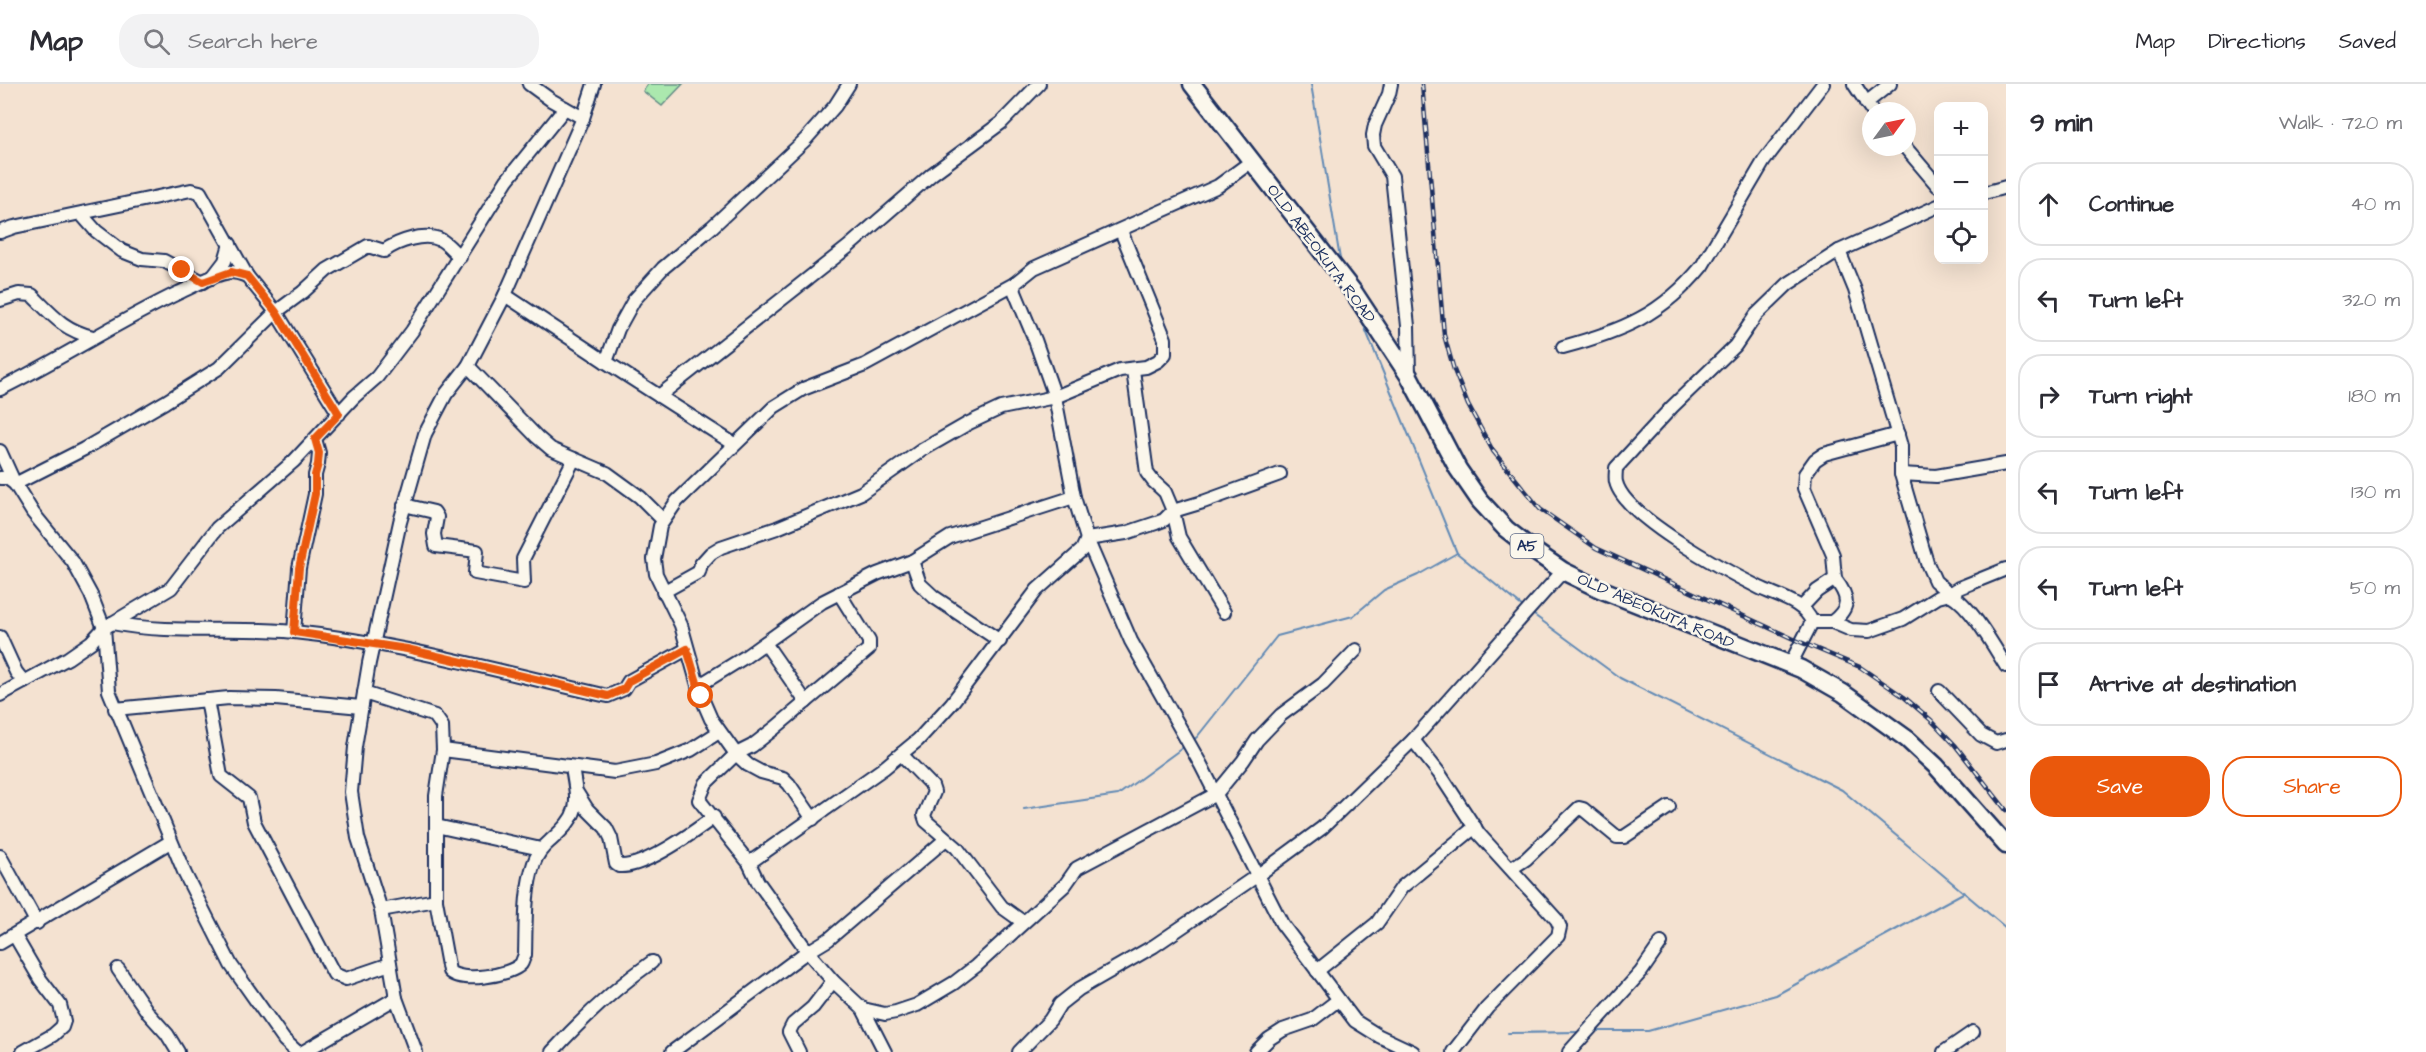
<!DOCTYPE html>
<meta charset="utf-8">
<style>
:root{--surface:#fff;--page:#f2f2f3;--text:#2b2b33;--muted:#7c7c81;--line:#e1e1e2;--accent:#ea580c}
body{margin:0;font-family:"Architects Daughter",sans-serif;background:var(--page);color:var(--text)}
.controls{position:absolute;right:18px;top:18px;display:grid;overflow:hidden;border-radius:12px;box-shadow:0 6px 24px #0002}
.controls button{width:54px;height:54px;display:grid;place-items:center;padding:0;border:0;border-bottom:2px solid var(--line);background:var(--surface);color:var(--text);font:30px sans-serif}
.compass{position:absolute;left:1862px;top:18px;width:54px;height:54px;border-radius:50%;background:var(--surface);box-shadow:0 6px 24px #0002;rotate:57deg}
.stop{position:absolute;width:18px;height:18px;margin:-14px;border:4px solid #ea580c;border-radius:50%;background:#fff}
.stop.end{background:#ea580c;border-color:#fff;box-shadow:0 2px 6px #0008}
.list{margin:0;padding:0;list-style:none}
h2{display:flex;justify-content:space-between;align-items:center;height:78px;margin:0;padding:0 24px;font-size:26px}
h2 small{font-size:20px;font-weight:400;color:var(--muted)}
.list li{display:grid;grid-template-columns:39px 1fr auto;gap:18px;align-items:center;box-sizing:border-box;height:84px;margin:0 12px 12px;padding:0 12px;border:2px solid var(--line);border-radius:24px}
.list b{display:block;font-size:22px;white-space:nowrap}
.list em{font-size:20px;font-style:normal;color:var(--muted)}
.actions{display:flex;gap:12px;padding:18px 24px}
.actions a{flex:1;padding:14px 0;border:2px solid var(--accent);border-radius:24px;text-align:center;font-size:21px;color:var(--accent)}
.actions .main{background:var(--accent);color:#fff}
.icon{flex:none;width:33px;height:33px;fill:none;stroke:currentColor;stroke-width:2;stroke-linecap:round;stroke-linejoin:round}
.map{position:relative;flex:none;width:2006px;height:968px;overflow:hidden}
header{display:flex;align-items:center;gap:36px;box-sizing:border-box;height:84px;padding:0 30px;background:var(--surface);border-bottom:2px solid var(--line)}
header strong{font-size:28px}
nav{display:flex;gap:33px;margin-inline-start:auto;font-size:21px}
.search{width:420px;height:54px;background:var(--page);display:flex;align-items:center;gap:15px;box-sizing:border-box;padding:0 21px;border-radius:24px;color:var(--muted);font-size:22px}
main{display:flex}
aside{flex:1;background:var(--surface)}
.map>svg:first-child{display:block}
</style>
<header>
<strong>Map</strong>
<div class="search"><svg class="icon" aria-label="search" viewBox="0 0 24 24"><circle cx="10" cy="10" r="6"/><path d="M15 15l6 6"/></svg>Search here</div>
<nav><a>Map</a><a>Directions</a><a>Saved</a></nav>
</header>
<main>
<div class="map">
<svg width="2006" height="968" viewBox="0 0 2006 968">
<rect width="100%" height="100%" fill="#f4e2d1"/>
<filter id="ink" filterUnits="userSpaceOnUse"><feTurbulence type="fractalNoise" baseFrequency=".0167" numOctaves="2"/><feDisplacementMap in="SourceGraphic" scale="12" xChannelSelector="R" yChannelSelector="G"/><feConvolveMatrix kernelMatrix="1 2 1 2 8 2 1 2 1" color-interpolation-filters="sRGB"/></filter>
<g filter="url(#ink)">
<!-- green -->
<path fill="#abe8ae" stroke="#638c86" stroke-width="1.5" d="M648,0H683L662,22L643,7Z"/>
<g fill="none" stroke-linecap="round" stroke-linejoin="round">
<!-- stream -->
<g stroke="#628ab5" stroke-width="2">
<path d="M1311,0L1341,181"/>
<path d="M1360,232L1457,469L1523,523"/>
<path d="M1534,531L1620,594L1842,706L2006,844"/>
<path d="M1192,657L1197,653L1277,552L1353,532L1384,506L1418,491L1457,469"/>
<path d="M1024,725L1118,711L1185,662"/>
<path d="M1594,947H1648L1776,911L1963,809"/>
<path d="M1508,949L1580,948"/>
</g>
<!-- minor casing -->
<g stroke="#1b2f5e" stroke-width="16">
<g id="minor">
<path d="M529,0L551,16L583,34"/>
<path d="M1391,0L1389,10L1375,41L1373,51L1374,62L1392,92L1408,242L1409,291"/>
<path d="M1854,0L1872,27"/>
<path d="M1866,19L1890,0"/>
<path d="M1905,63L1938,102"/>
<path d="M1252,77L1218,102L1034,184L1014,200L1015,208L1035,256L1055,313L1074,413L1087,455L1131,557L1201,681L1282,840L1355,937L1379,952L1413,968"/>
<path d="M1984,109L2006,103"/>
<path d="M81,130L96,147L122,167L142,175L164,177L203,198"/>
<path d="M0,148L14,143L191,106L200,108L247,192L276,228L339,330"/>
<path d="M1839,167L1855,206L1901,362V390L1927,479L1935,497L1950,510"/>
<path d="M212,194L225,177L230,160"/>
<path d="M505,211L606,278L734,360"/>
<path d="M0,216L19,210L32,211C53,232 64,246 93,253"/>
<path d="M1563,263C1622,247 1662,231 1702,182L1764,77L1823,0"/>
<path d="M606,278L618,245L634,216L663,184L712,143L805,56L835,22L849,0"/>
<path d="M468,282L537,353L551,365L607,389L640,413L663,436"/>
<path d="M1133,286L1147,389L1153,397L1165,408L1173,427L1179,453L1224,528"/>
<path d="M0,305C61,275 117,238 178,209C194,202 212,191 229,188C235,188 242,190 247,192"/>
<path d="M659,312L848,163L932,90L1001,39L1039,0"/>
<path d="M0,367L15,400L33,429L73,478L91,511L104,544L109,607L185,790L231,881L284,956L297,968"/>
<path d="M1901,390L1936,392L2006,380"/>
<path d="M0,394H7L15,400L84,365L165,318L219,284L276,228L303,208L327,186L368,162L384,167C398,157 424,148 441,156C448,160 454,168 460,173"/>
<path d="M404,421L434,428L437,433L434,450L436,462L477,467L475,489L524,498L523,475L574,375"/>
<path d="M912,477L920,500L934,513L1000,557"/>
<path d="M2006,485L1959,504L1950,510C1971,522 1993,561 2006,582"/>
<path d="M663,508L699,488L701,480L711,469L721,463L777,444L861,409L922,366L969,339L1001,324L1055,313L1120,286L1146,283L1158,277L1165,270V255L1121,147"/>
<path d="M839,509L869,557V565L775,644L752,662L736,670L706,699L699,716L749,779L758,798L808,868L833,897L863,925L885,968"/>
<path d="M1802,523L1817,507L1835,495L1833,471L1804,404L1805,390L1815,376L1824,370L1898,350"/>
<path d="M1812,538H1832C1851,523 1849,513 1835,495"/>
<path d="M1832,538L1851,546L1869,547L1903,535L1938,513L1950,510"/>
<path d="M112,539C173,551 233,542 294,548C401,559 503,589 608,612L624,605L629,597L687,565"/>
<path d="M294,548L299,484L315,410V391L318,380L319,369L315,355"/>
<path d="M0,553L16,588L24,598"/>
<path d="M765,559L806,618"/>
<path d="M1790,581L1812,538C1804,518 1779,513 1760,504C1728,488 1624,433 1616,398C1615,394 1616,388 1616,384L1672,323L1735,262L1756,231L1788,200L1839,167L1938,122"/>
<path d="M698,602L745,573L822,518L877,490L912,477L950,453L1074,413"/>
<path d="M1939,607L1981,651L1996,659L2006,656"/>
<path d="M364,609L435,632L442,642L443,666L436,712V816L449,887C460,899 510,892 521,880C523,877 523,874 525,871C526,841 524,808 534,779C537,770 543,763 550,757C580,730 579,723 572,684"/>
<path d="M0,611L68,574L91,558L104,544L171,504L217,444L294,377L354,313L377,293L412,247L507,96L565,24"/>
<path d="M207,616L221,692L249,714L254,738L334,890L346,895L390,880"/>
<path d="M115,625L229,614L276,615L361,623"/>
<path d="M1413,656L1439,689L1479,750L1557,836L1560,843L1558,852L1487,924L1453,968"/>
<path d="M443,666L615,688L656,680L691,666L719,648"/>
<path d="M901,670L932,702L934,708L924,731L926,737L957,764L1002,823L1023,838"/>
<path d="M577,709L587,725L606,744L611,754L616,780L619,782C644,784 694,748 714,733"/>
<path d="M813,735L789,700L783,694L761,688L748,681L736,670L711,635L701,612L681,541L656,490L654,475L660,442L677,417L774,323L803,305L865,281L1014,200"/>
<path d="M436,742L541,765"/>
<path d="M0,772L37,839"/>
<path d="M749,779L884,684L918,656L951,620L1037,506L1082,466L1087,455L1126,449L1156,439L1164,436L1173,427L1203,418L1280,390"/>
<path d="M1512,784L1526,775L1579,724L1583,725L1617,753H1624L1669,723"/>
<path d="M381,826L436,816"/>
<path d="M15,852L40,895L60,921L64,937L62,943L53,951L23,968"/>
<path d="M0,859L170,758"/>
<path d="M118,885L149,930L167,950L178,968"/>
<path d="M1317,887L1377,839L1402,803L1475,743"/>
<path d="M863,925L885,930L896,928L917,921L954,899L976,882L1065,801L1077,784L1216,710L1243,677L1257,656L1281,631L1323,600L1356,566"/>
<path d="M303,968L396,914"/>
<path d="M416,968L396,914L381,826L358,754L351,708L355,663L369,579L400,438L425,350L446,310L468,282L505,211L583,34L594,0"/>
<path d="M552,968C582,935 615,904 652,878"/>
<path d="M672,968L801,872L829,855L946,755"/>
<path d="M799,968L789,948L793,940L813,923L833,897"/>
<path d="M1019,968L1050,936L1060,920L1079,905L1154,862L1258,791L1322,744L1413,656L1563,487"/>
<path d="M1256,968L1269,955L1283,946L1312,936L1338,916"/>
<path d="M1569,968L1641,888L1661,859"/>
<path d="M1944,968L1973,948"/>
</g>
</g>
<!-- highway casing -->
<g stroke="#1b2f5e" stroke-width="21">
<path id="highway" d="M1192,0L1355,210L1409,292L1458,385L1480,417L1506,445L1534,467L1563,487L1600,505L1801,585L1843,609L1907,655L1936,682L2006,761"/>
</g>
<!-- minor -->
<use href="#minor" stroke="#fbf7ec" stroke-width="12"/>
<!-- highway -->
<use href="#highway" stroke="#fbf7ec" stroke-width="16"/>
<!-- rail casing -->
<g stroke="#1b2f5e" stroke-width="4.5">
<path id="rail" d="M1422,0L1444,251L1454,286L1468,321L1493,367L1540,425L1596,464L1798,557L1860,583L1904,613L1931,636L1955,661L2006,726"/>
</g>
<!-- rail -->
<use href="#rail" stroke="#fbf7ec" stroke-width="2" stroke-dasharray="7" stroke-linecap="butt"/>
</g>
</g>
<g fill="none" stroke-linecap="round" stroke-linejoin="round" filter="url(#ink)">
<!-- route -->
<path stroke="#ea580c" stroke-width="8" d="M182,186L203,198L231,188L247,192L276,228L339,330L315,355L319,369L318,380L315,391V410L299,484L294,548L407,565L608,612L624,605L629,597L687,565L701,612"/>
</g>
<g text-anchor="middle" stroke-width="5" stroke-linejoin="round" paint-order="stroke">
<!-- shield labels -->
<rect fill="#fbf7ec" stroke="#5e6b89" stroke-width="1.5" x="1510.5" y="450" width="33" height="24" rx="4.5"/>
<g font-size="15" font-weight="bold" fill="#1b2f5e">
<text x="1527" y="467">A5</text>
</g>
<!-- street labels -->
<g font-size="16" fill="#1b2f5e" stroke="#fbf7ec">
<text transform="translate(1322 169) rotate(53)" y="6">OLD ABEOKUTA ROAD</text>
<text transform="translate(1656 526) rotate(23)" y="6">OLD ABEOKUTA ROAD</text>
</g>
</g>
</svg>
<div class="controls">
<button>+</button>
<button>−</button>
<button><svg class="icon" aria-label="locate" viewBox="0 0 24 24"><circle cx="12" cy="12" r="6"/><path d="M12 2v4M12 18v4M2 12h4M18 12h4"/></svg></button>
</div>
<svg class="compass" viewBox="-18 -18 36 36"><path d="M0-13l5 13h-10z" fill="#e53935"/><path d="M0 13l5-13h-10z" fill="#7c7c81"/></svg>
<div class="stop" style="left:701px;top:612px"></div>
<div class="stop end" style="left:182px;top:186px"></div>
</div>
<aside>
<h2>9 min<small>Walk · 720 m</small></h2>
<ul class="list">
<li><svg class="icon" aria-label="ahead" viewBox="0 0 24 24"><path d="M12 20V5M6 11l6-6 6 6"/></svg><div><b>Continue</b></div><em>40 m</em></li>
<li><svg class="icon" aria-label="left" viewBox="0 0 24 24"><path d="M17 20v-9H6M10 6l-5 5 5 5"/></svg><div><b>Turn left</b></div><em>320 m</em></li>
<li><svg class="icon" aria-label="right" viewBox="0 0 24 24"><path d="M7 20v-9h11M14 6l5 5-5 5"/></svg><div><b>Turn right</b></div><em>180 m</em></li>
<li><svg class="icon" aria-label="left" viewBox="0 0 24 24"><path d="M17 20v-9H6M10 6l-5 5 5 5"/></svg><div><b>Turn left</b></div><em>130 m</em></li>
<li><svg class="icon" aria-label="left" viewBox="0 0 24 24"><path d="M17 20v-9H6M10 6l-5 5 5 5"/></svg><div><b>Turn left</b></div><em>50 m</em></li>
<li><svg class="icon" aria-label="arrive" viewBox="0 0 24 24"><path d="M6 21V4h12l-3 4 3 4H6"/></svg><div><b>Arrive at destination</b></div></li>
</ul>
<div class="actions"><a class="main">Save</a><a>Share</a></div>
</aside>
</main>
